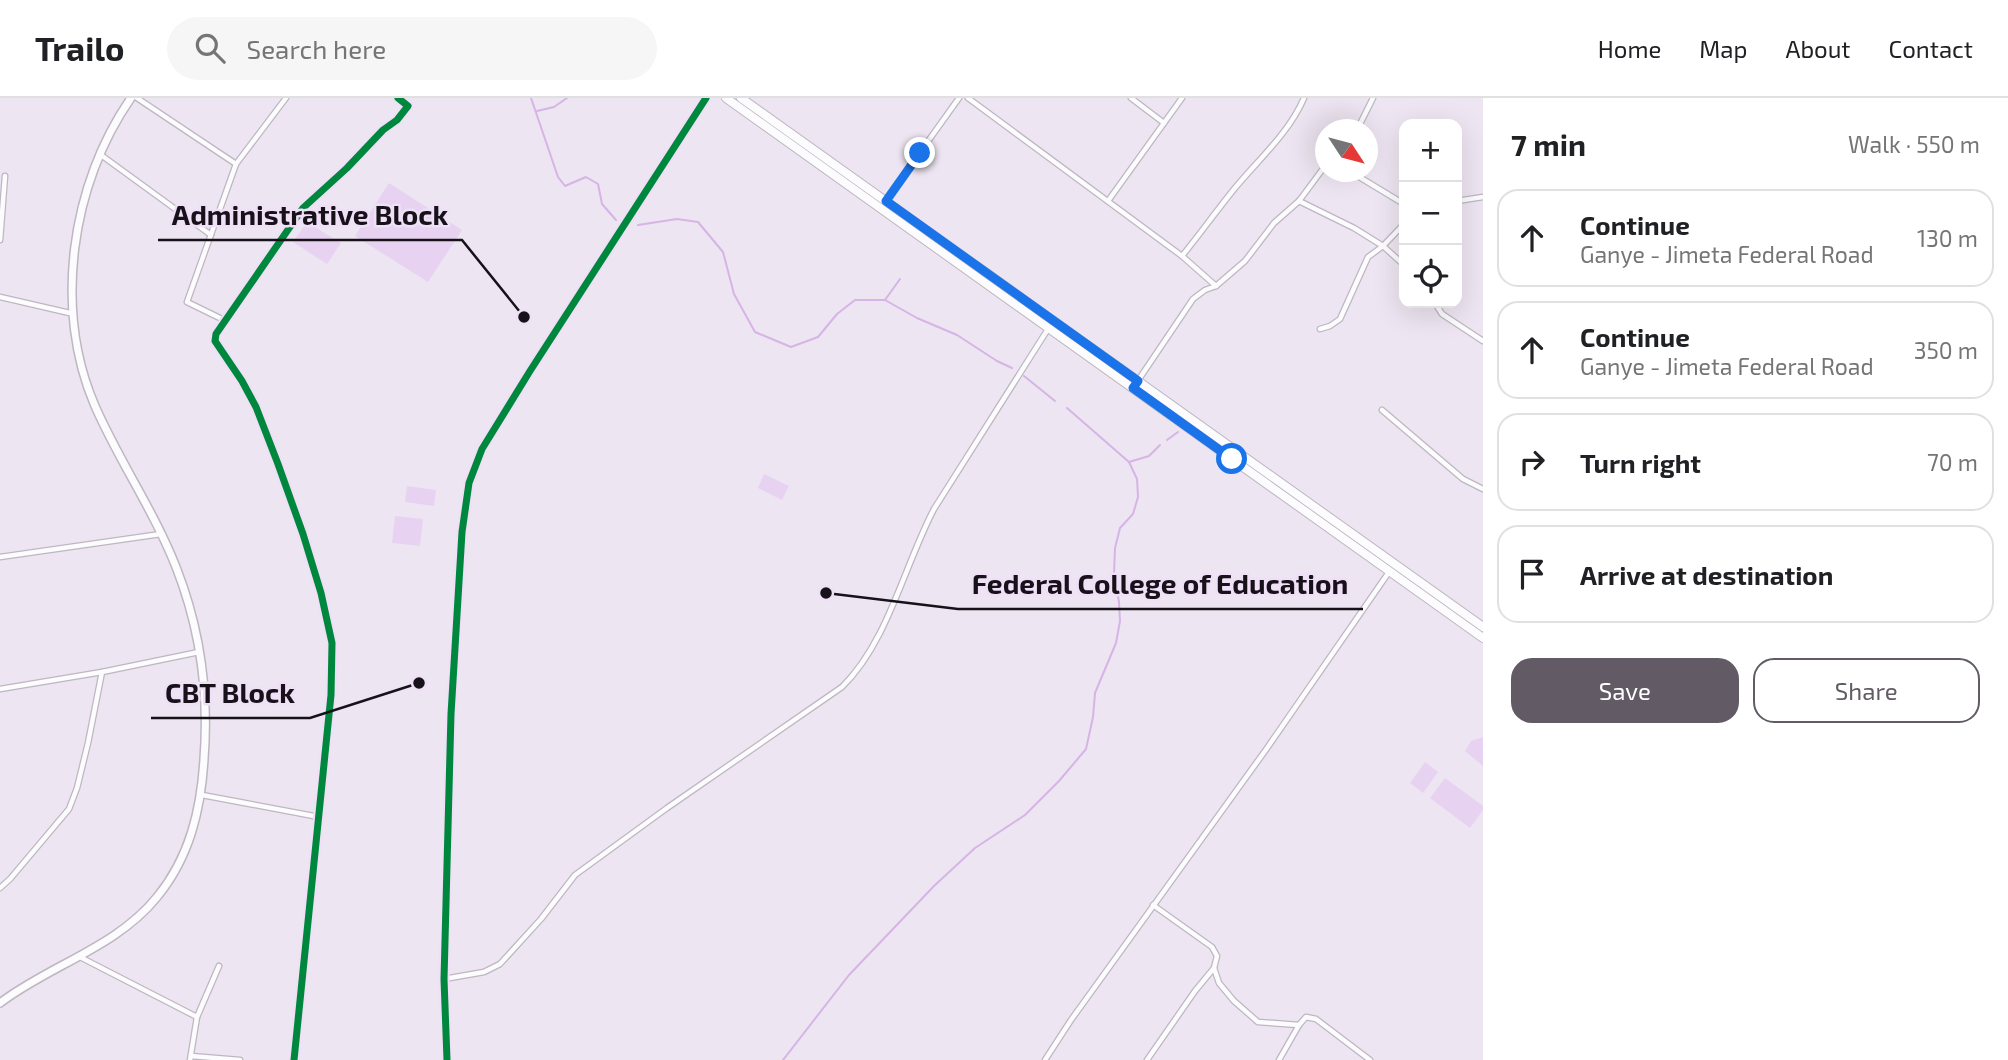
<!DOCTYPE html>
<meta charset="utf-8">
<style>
:root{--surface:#fff;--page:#f6f6f6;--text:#202124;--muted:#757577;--line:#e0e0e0;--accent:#625b65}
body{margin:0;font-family:"Exo 2",sans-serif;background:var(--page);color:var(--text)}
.controls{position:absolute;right:21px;top:21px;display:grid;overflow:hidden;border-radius:14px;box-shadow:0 7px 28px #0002}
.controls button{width:63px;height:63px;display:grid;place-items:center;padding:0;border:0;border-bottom:2px solid var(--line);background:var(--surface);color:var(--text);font:35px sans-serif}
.compass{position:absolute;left:1315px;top:21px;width:63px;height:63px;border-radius:50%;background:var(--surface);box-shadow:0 7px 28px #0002;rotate:126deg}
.stop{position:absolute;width:21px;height:21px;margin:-16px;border:5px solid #1a73e8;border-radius:50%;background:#fff}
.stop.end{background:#1a73e8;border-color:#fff;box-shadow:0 2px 7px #0008}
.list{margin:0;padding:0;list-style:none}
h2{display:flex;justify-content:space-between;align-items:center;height:91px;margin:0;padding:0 28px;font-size:30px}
h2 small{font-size:23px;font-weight:400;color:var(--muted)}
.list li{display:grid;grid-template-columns:46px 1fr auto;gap:21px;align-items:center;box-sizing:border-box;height:98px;margin:0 14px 14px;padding:0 14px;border:2px solid var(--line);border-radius:21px}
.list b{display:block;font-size:26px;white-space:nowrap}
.list p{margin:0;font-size:23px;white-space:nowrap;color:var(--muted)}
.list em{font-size:23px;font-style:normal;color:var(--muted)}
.actions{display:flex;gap:14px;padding:21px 28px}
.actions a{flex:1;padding:16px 0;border:2px solid var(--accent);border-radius:21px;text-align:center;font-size:24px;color:var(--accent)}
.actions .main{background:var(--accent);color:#fff}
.icon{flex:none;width:38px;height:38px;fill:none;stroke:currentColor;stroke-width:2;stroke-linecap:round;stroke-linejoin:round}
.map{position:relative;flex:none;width:1483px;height:962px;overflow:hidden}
header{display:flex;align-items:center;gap:42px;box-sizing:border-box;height:98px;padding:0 35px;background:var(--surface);border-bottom:2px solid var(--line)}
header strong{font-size:33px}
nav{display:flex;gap:38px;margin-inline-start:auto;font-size:24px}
.search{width:490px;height:63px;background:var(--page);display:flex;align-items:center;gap:18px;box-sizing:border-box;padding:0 24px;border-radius:38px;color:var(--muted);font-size:26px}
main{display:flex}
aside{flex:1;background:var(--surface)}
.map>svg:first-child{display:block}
</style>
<header>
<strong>Trailo</strong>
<div class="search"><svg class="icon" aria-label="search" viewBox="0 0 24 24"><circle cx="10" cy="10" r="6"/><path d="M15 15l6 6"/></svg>Search here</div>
<nav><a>Home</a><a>Map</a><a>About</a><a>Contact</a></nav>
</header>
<main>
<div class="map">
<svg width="1483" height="962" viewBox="0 0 1483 962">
<rect width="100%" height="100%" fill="#ede5f1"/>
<!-- green -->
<g fill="#e7d3f1">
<path d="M389,85L462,132L428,184L355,138Z"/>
<path d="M307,124L341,145L327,166L293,144Z"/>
<path d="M764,376L789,388L782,402L758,390Z"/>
<path d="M407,388L436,392L434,408L405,404Z"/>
<path d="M395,418L423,421L420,448L392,445Z"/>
<path d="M1483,639V668L1465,653L1471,643Z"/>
<path d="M1425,664L1438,674L1423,695L1410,685Z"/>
<path d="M1445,680L1483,708V712L1470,730L1430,700Z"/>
</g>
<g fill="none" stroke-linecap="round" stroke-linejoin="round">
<!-- stream -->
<g stroke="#d6b4e6" stroke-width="2">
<path d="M531,0L558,79L565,88L586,79L598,86L602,106L616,122"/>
<path d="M537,13L554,9L567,0"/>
<path d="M638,127L677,121L698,124L723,154L734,196L755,234L791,249L818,239L837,216L855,202H885L917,220L957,237L997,263L1012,270"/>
<path d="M885,202L900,181"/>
<path d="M1024,278L1055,303"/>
<path d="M1167,342L1178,334"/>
<path d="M1129,364L1149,358L1160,347"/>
<path d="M783,962L849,877L934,788L975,750L1025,717L1059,683L1086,651L1093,619L1095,595L1116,545L1120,523L1119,504L1114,475L1115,450L1120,430L1133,416L1138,399L1137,381L1129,364L1067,310"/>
</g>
<!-- street casing -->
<g stroke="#beb7c1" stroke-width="7">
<g id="street">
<path d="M137,0L236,66"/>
<path d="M968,0L1182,158L1216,188"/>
<path d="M1131,0L1164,25"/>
<path d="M1357,32L1373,0"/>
<path d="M101,57L211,137"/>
<path d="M1351,74L1404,106"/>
<path d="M886,102L959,0"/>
<path d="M1108,103L1182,0"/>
<path d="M1299,103L1354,130L1383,148L1404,167"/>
<path d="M1457,103L1483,99"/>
<path d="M0,142L5,78"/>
<path d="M1182,158C1200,136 1217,112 1235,90C1259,61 1289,35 1304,0"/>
<path d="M0,199L74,216"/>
<path d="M1435,205L1442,216L1483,243"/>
<path d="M226,223L187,204L236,66L286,0"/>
<path d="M1320,231L1330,228L1340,221L1368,159L1383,148L1404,126"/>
<path d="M1133,290L1193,201L1205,192L1216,188L1245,163L1274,125L1299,103L1325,68"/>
<path d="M1382,312L1463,381L1483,391"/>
<path d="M0,459L161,436"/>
<path d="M0,591L102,574L199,554"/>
<path d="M202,697L319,719"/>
<path d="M0,790L10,781L69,711L77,690L88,645L102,574"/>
<path d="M80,859L197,919"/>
<path d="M1214,870L1219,885L1234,903L1258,924L1299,927"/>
<path d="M444,881L484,874L500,866L541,821L575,777L667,710L842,589C888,544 904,468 934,411L1048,231"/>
<path d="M191,958L240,962"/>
<path d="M190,962L197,919L219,868"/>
<path d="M294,962L331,597L332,545L321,495L303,436L278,366L256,309L242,283L215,243L216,236L303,110L347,70L383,32L397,22L408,8L398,0"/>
<path d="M447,962L444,881L451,616L462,434L469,385L482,351L530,273L706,0"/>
<path d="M1045,962L1071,922L1265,653L1389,474"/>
<path d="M1147,962L1195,893L1214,870L1217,858L1212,849L1153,807"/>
<path d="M1279,962L1299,927L1306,919L1316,921L1370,962"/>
</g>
</g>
<!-- secondary casing -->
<g stroke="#beb7c1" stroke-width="10">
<path id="secondary" d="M0,905C50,867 117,849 157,799C190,759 201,711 204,661C209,596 200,530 176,469C154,413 119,363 95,308C53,211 71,86 131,0"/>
</g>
<!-- primary casing -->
<g stroke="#beb7c1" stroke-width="10">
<g id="primary">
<path d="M726,0L1483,540"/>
<path d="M741,0L1483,529"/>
</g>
</g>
<!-- street -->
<use href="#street" stroke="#fcfbfd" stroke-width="4.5"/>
<!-- secondary -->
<use href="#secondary" stroke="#fcfbfd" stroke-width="7"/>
<!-- primary -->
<use href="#primary" stroke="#fcfbfd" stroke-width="8"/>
<!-- cycleway casing -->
<g stroke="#efdff7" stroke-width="11">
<g id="cycleway">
<path d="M294,962L331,597L332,545L321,495L303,436L278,366L256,309L242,283L215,243L216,236L303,110L347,70L383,32L397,22L408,8L398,0"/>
<path d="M447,962L444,881L451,616L462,434L469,385L482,351L530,273L706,0"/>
</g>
</g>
<!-- cycleway -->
<use href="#cycleway" stroke="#00873e" stroke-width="7"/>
</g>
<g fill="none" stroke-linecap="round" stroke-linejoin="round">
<!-- route -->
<path stroke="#1a73e8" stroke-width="9" d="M920,55L886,103L1138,283L1133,290L1232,361"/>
</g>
<!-- callouts -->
<path fill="none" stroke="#171119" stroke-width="2.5" d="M524 219L462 142H158M826 495L958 511H1363M419 585L310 620H151"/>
<g fill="#171119" stroke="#efdff7" stroke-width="2.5">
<circle cx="524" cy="219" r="7"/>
<circle cx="826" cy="495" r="7"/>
<circle cx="419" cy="585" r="7"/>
</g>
<g font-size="28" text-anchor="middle" font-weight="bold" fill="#171119" stroke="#efdff7" stroke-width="5" stroke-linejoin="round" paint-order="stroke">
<text x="310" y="127">Administrative Block</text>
<text x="1160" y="496">Federal College of Education</text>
<text x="230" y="605">CBT Block</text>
</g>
</svg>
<div class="controls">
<button>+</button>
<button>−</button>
<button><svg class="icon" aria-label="locate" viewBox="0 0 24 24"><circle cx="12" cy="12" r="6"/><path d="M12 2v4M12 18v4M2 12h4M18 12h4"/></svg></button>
</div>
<svg class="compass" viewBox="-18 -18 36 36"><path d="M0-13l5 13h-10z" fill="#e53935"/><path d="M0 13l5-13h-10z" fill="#757577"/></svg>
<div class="stop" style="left:1232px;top:361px"></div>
<div class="stop end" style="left:920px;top:55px"></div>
</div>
<aside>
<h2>7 min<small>Walk · 550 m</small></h2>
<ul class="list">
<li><svg class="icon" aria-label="ahead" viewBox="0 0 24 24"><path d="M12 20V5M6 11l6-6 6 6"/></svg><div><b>Continue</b><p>Ganye - Jimeta Federal Road</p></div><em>130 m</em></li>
<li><svg class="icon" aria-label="ahead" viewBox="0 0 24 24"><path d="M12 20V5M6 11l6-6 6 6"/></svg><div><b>Continue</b><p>Ganye - Jimeta Federal Road</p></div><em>350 m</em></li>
<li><svg class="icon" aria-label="right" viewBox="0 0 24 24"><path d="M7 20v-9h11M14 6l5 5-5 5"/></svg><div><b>Turn right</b></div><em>70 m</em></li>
<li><svg class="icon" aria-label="arrive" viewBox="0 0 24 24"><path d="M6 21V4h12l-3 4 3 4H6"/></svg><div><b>Arrive at destination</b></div></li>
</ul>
<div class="actions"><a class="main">Save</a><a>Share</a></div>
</aside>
</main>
